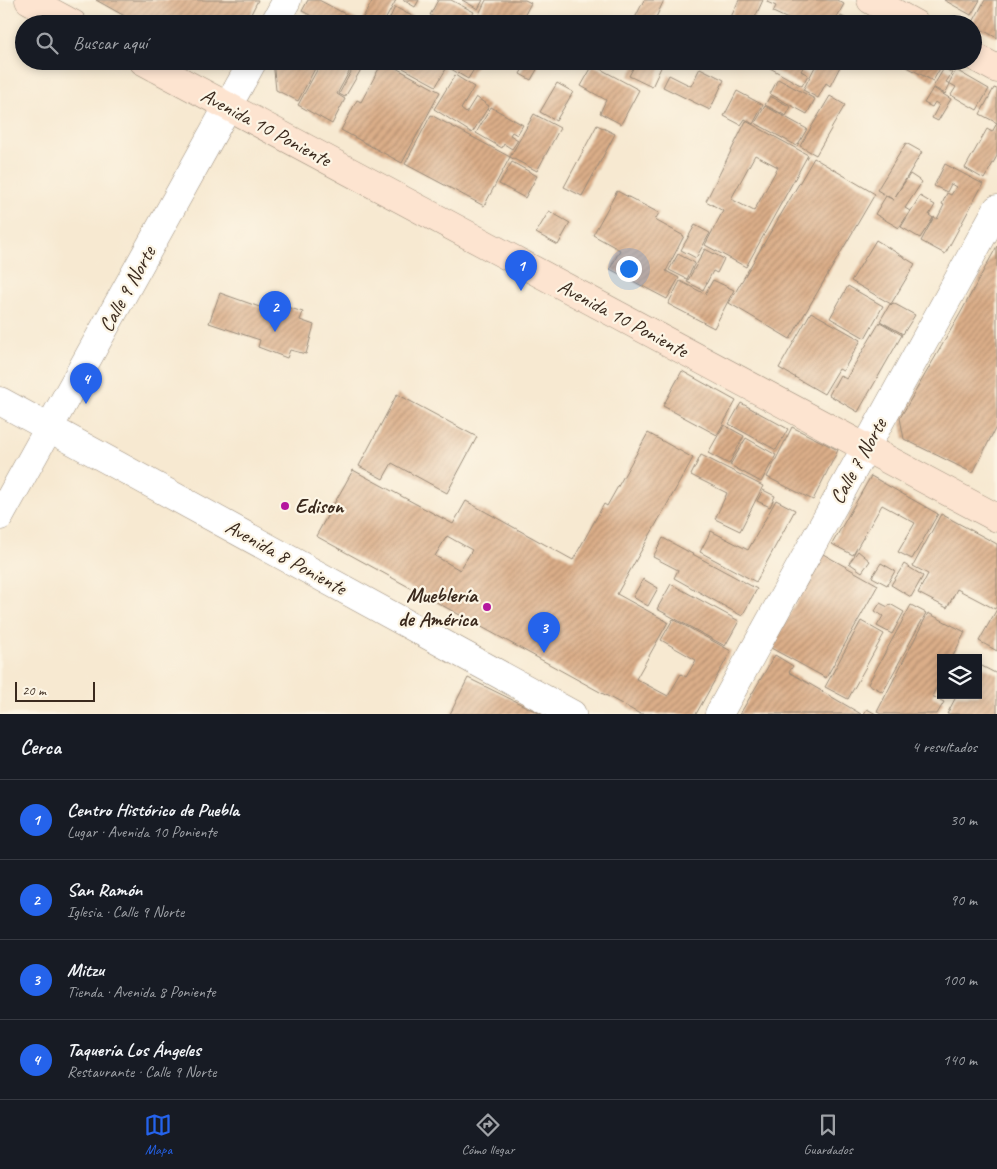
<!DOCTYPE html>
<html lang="es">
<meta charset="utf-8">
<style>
:root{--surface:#171b24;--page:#242831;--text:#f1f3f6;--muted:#9ea1a6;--line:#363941;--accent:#2563eb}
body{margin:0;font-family:Caveat,sans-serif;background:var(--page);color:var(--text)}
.controls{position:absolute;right:15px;bottom:15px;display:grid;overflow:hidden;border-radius:0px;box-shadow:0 2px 8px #0003}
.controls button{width:45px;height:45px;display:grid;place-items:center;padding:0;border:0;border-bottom:1px solid var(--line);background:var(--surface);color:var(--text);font:25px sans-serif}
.scale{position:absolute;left:15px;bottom:12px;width:80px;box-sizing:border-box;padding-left:5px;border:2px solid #3b2a1e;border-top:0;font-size:14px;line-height:18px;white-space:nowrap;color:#3b2a1e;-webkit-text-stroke:4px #fcf5e5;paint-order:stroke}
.you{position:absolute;left:628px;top:268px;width:18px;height:18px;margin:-12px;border:4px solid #fff;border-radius:50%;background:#1a73e8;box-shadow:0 0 0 8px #1a73e833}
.badge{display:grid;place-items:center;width:32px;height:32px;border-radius:50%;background:var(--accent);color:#fff;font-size:16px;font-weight:700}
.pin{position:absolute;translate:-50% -41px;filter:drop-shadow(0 1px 2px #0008)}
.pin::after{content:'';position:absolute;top:26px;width:18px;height:15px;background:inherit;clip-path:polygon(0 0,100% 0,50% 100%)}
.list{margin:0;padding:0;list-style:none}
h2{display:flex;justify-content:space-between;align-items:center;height:65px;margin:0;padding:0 20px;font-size:21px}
h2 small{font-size:16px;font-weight:400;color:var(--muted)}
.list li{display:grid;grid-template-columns:32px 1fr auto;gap:15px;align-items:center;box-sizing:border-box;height:80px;padding:0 20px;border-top:1px solid var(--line)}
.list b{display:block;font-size:19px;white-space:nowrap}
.list p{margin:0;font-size:16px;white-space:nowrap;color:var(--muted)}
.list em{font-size:16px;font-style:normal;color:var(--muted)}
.icon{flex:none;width:28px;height:28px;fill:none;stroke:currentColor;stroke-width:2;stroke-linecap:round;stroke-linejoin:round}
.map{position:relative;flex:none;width:997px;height:714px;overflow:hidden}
.search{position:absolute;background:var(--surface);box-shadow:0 2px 8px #0003;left:15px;right:15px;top:15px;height:55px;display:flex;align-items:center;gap:12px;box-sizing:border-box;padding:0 18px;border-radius:28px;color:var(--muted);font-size:19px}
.sheet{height:385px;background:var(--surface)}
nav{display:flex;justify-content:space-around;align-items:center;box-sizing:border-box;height:70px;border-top:1px solid var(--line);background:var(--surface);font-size:14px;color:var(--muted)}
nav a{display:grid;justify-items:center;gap:2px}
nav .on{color:var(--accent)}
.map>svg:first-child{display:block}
</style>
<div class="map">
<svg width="997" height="714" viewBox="0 0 997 714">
<defs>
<pattern id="building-hatch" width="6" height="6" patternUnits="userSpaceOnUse" patternTransform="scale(1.25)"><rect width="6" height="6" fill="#dbae89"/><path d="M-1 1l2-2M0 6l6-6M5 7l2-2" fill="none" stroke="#b38e6f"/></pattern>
</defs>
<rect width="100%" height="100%" fill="#fcf5e5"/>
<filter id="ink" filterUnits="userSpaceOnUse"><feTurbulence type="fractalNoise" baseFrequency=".02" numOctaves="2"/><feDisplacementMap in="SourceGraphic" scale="10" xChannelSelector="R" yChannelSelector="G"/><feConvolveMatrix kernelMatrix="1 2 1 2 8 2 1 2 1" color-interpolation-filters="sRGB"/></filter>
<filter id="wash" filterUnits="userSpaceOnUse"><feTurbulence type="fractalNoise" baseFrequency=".0096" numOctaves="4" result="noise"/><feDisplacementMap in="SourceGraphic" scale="20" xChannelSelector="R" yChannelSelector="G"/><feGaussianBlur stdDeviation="1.12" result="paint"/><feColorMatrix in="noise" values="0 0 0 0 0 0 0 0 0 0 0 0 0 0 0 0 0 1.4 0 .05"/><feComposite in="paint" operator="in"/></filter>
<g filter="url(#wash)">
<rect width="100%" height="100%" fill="#f7e9d1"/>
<g id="blocks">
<!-- building -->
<g fill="url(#building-hatch)" fill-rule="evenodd">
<path d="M96,0H258L246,24H139Z"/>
<path d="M308,0H319L364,24H327L302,11Z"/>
<path d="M373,0H396L383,24H371L362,19Z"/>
<path d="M403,0H419L415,7Z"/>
<path d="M438,0H451L474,12L467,24H447L430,15Z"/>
<path d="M462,0H483L478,9Z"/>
<path d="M486,0H525L531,3L520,24H499L479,14Z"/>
<path d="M644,0H664L653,24H641L634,20Z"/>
<path d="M739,0H763L752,24L730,23L731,20L730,19Z"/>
<path d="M768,0H837L844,4L833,24H786L788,19L773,12L776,6L767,2Z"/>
<path d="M944,0H980L971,15Z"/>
<path d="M985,0H997V38L972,24Z"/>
<path d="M395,7L427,24H387Z"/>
<path d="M841,16L856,24H837Z"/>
<path d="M658,18L670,24H655Z"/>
<path d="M206,61H227L222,70Z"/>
<path d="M273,61H319L298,101L276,90Z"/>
<path d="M322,61H355L337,94L345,99L332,124L298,105Z"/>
<path d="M357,61H366L345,97L339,94Z"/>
<path d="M383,61L440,92L402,163L341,130L357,100L361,102Z"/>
<path d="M390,61H432L446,69L436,86Z"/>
<path d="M449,61H479L468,79L446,66Z"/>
<path d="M527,61H531L539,66L531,80L520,74Z"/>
<path d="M637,61H664L652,87L629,76Z"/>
<path d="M774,61H815L813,66L806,62L801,71L808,75L802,86L770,68Z"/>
<path d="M818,61H843L830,86L826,83L818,98L803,90Z"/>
<path d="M896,61H940L943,63L933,81Z"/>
<path d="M593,65L639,90L621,124L600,113L606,100L581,86Z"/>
<path d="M700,68L724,80L710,110L663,87L669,75L691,86Z"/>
<path d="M944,68L952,73L946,82L950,84L945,94L933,87Z"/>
<path d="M956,70L989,89L977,110L951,95L956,87L949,83Z"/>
<path d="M455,75L474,87L461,109L466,113L476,97L489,106L472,133L434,109Z"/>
<path d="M778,79L815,99L807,114L770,94Z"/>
<path d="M557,83L573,92L556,121L540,112Z"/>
<path d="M933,88L951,99L938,121L932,118L939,105L935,102L932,107L924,103Z"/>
<path d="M994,88L997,89V156L984,179L965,168L987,129L992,132L997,123L980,114Z"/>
<path d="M737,91L763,105L753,124L745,119L741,125L724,116Z"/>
<path d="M770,96L791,107L786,116L765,105Z"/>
<path d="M830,96L845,105L816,155L800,146Z"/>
<path d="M765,106L807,129L797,146L755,123Z"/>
<path d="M491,107L523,125L517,135L512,132L510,135L518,140L512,149L504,144L502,148L476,133Z"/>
<path d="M534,114L560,128L537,171L510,157Z"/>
<path d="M431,115L510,157L484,206L405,164Z"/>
<path d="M746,121L808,155L746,267L705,245L723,211L706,201ZM755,155L778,167L754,211L731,199Z"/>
<path d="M597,125L615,134L582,196L564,187Z"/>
<path d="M906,143L922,152L895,197L910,174L922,182L905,208L910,211L899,228L875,214L886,196L894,200L877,190Z"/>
<path d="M814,158L875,194L790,339L729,303Z"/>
<path d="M512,162L537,176L525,198L499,184Z"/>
<path d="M945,164L983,184L945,254L921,241L934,217L937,219L944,205L942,204L947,193L951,195L956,187L951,184L947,192L934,186Z"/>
<path d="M617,191L659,213L655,220L684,236L666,271L679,278L667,299L610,269L620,250L593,235Z"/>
<path d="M920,196L935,205L929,215L933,218L920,238L901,227Z"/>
<path d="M549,211L570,223L558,245L536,233Z"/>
<path d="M695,225L710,233L696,258L681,250Z"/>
<path d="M876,240L915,264L891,304L851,281Z"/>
<path d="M997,246V425L973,473L904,439L900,418L960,314Z"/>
<path d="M705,249L724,259L717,273L713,271L703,290L687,282Z"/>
<path d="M678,254L695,263L687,279L669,270Z"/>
<path d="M713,280L734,290L714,328L668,304L680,281L705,294Z"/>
<path d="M848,286L883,306L865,338L830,318Z"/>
<path d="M220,293L268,310L271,302L303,312L300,320L314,325L306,354L290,350L287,358L258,347L260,340L209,323Z"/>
<path d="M893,303L915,315L903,334L880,321L890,304L891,305Z"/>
<path d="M811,312L861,340L843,371L839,369L824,394L779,368Z"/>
<path d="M880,322L902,335L858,412L829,395L840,375L846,379Z"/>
<path d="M682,371L736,401L717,435L663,406Z"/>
<path d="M397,394L477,437L447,493L392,463L383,479L359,466Z"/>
<path d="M741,403L788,429L776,450L729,424Z"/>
<path d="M724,425L744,436L729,464L708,453Z"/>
<path d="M792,427L838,450L813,500L767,477Z"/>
<path d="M648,433L693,458L617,594L668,622L636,679L668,696L681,674L686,677L696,660L661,640L673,619L731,651L696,714H640L316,536L353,470L453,524L466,501L573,560L604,504L607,506ZM447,536L472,550L460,570L435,556Z"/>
<path d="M746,438L776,455L761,482L730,465Z"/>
<path d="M701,455L763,486L740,531L715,519L727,493L691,475Z"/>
<path d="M871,476L938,514L912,559L898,552L915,523L882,505L853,555L832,544Z"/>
<path d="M763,490L775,496L770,507L757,501Z"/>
<path d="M776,500L795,510L756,582L700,552L711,531L748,550Z"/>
<path d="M941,514L997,544V605L995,609L957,589L947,608L918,593L928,574L913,566Z"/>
<path d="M663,538L757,589L742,616L674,578L678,570L653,557Z"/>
<path d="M858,551L870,561L862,572L849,563Z"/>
<path d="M823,554L878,585L826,678L771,648Z"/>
<path d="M881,563L895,571L887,585L872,577Z"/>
<path d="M904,564L923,576L911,597L891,585Z"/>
<path d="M643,579L658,588L648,606L633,597Z"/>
<path d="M671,584L739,621L725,646L657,609Z"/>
<path d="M880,603L888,607L890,604L904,612L892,634L877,626L883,616L875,611Z"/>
<path d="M911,605L926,613L883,692L868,684Z"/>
<path d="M997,609V651L979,641Z"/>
<path d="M928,613L965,632L952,658H941V679L932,696L944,702L937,714H881L877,712Z"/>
<path d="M861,621L884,634L848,699L825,687Z"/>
<path d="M775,655L793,666L789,672L861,714H740Z"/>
<path d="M978,664L997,674V714H947L957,695H978Z"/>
<path d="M468,678L541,714H450Z"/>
<path d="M867,709L876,714H864Z"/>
</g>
</g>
</g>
<g filter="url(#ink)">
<use href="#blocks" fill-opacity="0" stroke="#998a78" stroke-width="1"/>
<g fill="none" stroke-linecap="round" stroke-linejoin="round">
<!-- minor casing -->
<g stroke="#998a78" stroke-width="29">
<g id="minor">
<path d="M0,401L572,714"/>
<path d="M719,714L997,209"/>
</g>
</g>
<!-- tertiary casing -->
<g stroke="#998a78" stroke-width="29">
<g id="tertiary">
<path d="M274,24L287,0"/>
<path d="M0,516L253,61"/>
</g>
</g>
<!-- secondary casing -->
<g stroke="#998a78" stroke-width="29">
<g id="secondary">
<path d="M29,0L73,24"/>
<path d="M871,0L915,24"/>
<path d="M973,56L997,69"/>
<path d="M143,61L997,518"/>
</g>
</g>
<!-- minor -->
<use href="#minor" stroke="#fff" stroke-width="28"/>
<!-- tertiary -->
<use href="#tertiary" stroke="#fff" stroke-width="28"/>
<!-- secondary -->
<use href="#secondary" stroke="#fde4d0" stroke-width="28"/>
</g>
</g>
<!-- markers -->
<g fill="#b5179e" stroke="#fcf5e5" stroke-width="2">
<circle cx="285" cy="506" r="5"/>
<circle cx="487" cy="607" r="5"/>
</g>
<g text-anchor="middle" stroke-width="4.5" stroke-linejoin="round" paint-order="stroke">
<!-- street labels -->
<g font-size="21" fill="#3b2a1e" stroke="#fcf5e5">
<text transform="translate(266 127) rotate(28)" y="7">Avenida 10 Poniente</text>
<text transform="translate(127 289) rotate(-61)" y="7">Calle 9 Norte</text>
<text transform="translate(623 318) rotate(28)" y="7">Avenida 10 Poniente</text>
<text transform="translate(858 461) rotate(-61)" y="7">Calle 7 Norte</text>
<text transform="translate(286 557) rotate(29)" y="7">Avenida 8 Poniente</text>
</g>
<!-- poi labels -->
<g font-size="21" font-weight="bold" fill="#3b2a1e" stroke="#fcf5e5" text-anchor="start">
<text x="295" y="513">Edison</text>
<text x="477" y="602" text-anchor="end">Mueblería<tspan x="477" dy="24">de América</tspan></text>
</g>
</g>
</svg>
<div class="controls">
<button><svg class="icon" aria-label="layers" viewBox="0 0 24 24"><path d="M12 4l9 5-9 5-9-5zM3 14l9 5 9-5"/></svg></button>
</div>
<div class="scale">20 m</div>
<div class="you"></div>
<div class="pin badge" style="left:521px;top:291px">1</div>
<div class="pin badge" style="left:275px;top:332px">2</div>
<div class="pin badge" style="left:544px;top:653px">3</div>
<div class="pin badge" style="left:86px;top:404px">4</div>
<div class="search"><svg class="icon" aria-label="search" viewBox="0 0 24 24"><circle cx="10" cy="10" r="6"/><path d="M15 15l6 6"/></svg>Buscar aquí</div>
</div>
<section class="sheet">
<h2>Cerca<small>4 resultados</small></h2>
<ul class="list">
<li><span class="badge">1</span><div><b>Centro Histórico de Puebla</b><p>Lugar · Avenida 10 Poniente</p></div><em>30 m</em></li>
<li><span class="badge">2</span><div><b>San Ramón</b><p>Iglesia · Calle 9 Norte</p></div><em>90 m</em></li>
<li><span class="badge">3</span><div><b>Mitzu</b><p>Tienda · Avenida 8 Poniente</p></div><em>100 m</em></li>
<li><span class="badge">4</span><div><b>Taquería Los Ángeles</b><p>Restaurante · Calle 9 Norte</p></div><em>140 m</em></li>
</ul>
</section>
<nav>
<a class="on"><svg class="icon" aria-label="map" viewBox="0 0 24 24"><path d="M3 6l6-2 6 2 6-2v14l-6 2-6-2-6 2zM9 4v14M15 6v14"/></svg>Mapa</a>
<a><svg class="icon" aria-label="directions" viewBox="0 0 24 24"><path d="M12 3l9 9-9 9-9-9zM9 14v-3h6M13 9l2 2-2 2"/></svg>Cómo llegar</a>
<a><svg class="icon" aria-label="saved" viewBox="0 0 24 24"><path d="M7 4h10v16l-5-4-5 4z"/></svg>Guardados</a>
</nav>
